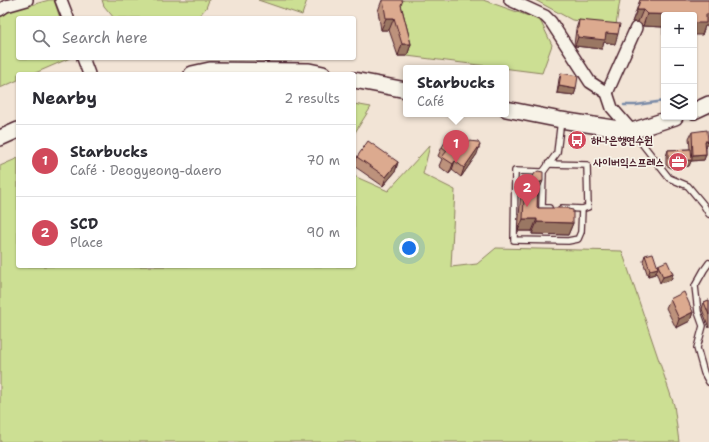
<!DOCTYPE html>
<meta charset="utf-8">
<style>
:root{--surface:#fff;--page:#f2f2f3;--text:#2b2b33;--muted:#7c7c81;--line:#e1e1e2;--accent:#d1495b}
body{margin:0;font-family:"Shantell Sans","Poor Story",sans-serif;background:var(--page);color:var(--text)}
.controls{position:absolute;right:12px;top:12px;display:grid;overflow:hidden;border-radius:4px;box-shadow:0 1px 3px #0004}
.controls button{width:36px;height:36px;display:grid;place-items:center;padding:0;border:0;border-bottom:1px solid var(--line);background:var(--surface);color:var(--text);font:20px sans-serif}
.you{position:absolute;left:409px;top:248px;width:14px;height:14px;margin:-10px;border:3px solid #fff;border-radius:50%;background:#1a73e8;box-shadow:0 0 0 6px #1a73e833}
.badge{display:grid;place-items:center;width:26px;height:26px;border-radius:50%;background:var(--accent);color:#fff;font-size:13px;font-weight:700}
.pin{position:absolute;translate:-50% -33px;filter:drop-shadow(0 1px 2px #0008)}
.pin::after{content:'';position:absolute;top:21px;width:14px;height:12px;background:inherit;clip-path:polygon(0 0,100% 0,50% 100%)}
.popup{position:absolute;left:403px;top:65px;width:106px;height:52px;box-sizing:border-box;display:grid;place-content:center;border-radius:4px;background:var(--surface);filter:drop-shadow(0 1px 3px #0005);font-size:13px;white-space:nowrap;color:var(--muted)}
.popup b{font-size:15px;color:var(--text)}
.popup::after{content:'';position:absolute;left:50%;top:100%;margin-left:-8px;border:8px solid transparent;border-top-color:var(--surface)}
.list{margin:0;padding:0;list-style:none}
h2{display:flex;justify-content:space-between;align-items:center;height:52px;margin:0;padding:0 16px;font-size:17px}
h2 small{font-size:13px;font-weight:400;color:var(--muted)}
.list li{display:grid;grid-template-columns:26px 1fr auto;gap:12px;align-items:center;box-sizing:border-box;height:72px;padding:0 16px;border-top:1px solid var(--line)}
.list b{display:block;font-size:15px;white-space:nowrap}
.list p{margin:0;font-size:13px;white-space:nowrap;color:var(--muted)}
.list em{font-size:13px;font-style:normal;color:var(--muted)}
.icon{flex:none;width:22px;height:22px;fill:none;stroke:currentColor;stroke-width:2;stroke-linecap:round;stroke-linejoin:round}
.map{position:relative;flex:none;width:709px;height:442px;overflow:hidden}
.search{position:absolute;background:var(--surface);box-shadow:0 1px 3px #0004;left:16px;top:16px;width:340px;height:44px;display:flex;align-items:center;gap:10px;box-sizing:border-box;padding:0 14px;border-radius:4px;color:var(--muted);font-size:15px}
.panel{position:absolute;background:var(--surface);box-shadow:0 1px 3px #0004;left:16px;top:72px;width:340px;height:196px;border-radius:4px}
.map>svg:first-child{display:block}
</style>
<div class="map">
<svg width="709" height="442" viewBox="0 0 709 442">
<rect width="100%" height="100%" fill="#f2e4d6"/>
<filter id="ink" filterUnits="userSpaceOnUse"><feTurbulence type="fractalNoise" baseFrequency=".025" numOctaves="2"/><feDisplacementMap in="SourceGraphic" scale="8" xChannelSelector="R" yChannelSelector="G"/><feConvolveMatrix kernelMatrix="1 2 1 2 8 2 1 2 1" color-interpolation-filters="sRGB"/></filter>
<g filter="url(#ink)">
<!-- green -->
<g fill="#ccdf93" stroke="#8b7f5f">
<path d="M49,0H54L60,18H18V58H70L33,74H18V80L0,88V17L10,11Z"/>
<path d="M102,0H209L206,8L197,18H114L104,6Z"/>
<path d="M258,0H307L302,15Z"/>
<path d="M402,0H483L540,20L552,45L542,73L407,56L397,17Z"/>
<path d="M535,0H620L616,25L572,20Z"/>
<path d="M354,104L371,107L354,134Z"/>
<path d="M430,145L423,174L455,190L451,267L477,264L496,248L622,251L674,405L679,442H0V166L18,158V266H354V176L388,191Z"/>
</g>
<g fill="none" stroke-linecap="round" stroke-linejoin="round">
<!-- stream -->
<path stroke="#7b8ca8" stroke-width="2.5" d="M624,105H636L664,101"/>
<!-- lane casing -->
<g stroke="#4a1f2b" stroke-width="8">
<g id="lane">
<path d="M633,132L669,178L688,186L703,204L709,214"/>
<path d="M548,164L587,165L588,207L582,209L562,208"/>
<path d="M542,172L515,171L514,240L568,241L578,239L581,232L582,209"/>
<path d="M549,208H542L543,172L557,153L561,120"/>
<path d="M709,263L704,270L695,286L698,312L703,326L697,348L704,373L709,382"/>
</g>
</g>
<!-- street casing -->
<g stroke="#4a1f2b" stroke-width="14">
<g id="street">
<path d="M61,0L68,18"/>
<path d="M510,0L545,16L551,22L590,82L607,93L612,108L632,131"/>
<path d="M0,10L6,6L27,0"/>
<path d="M83,58L89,74"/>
<path d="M607,93L636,28"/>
</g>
</g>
<!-- secondary casing -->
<g stroke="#4a1f2b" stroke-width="18">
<g id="secondary">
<path d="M192,74L210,70L309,71L323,74"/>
<path d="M354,80L406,90"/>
<path d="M506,109L561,120L632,131L675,117"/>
<path d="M694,111L709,104"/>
<path d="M0,138L18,130"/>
</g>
</g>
<!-- lane -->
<use href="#lane" stroke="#f7f3e8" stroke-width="5.5"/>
<!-- street -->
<use href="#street" stroke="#f7f3e8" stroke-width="11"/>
<!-- secondary -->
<use href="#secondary" stroke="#f7f3e8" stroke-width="15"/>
</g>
<!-- wall -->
<g fill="#bd927b" stroke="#4a1f2b">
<path d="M382,0L401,5L411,44L407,56H398L389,30H381L378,11Z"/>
<path d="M640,0H709V26H705L702,35L694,15H664V35H663V27L643,26L638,22H632Z"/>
<path d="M579,20L615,44L604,42L602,49L575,46L574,45L576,29Z"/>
<path d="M561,73L576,89L574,95L557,93L559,79Z"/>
<path d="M692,132L706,147V154L704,160L691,161L689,166L671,168L666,165V156L668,150L690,149L689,138Z"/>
<path d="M456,145L477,154L461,177L452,170L449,174L439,166L442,159L438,156L442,147Z"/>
<path d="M357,157L398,162L395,172L383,186L354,166Z"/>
<path d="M525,178H532L538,193L537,208L568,209L573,223L568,235L532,234V231H518L521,190Z"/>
<path d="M645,255L657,267L658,265L673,274L671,280L660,283L656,272L655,274L648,276L643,261Z"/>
<path d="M670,299L693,312L690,321L676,328L666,308Z"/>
<path d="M709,300V328L702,309L704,302Z"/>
</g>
<!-- shaded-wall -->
<g fill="#9a7764" stroke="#4a1f2b">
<path d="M637,10H643L638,22H632Z"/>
<path d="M647,14L667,15H664V22L663,27L643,26Z"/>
<path d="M706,14H709V26H705L702,35H694V23Z"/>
<path d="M386,18H394L389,30H381Z"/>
<path d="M606,33L618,34L615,44L604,42L602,49L575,46L578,37Z"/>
<path d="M402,44H411L407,56H398Z"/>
<path d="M559,86L576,89L574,95L557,93Z"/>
<path d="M705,141H708L706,147H703Z"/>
<path d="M480,145L477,154L461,177L464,168Z"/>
<path d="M706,154L704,160L691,161L689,166L671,168L673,161L691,160L693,155Z"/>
<path d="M455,161L452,170L449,174L453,164Z"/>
<path d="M398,162L395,172L383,186L386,177Z"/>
<path d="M543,181L538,193V183Z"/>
<path d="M523,219H537L532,231H518Z"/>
<path d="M537,222L573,223L568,235L532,234Z"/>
<path d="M658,268L655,274L648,276L650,270Z"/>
<path d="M673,274L671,280L660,283L663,277Z"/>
<path d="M693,312L690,321L676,328L679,319Z"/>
</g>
<!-- building -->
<g fill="#dcaa8f" stroke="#4a1f2b">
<path d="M383,0H403L401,5L411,44H402L394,18H386Z"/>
<path d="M640,0H709V14H706V23H694V15L647,14L643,10H637Z"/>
<path d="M579,20L620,24L618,34L606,33L605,40L578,37L577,35Z"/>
<path d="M561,73L578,76L576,89L559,86Z"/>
<path d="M707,130L708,141H705L706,154L693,155L692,132Z"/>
<path d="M447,139L456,145L459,140L478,142L480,145L464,168L455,161L453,164L442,157L447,151L442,147Z"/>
<path d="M368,141L398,162L386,177L357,157Z"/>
<path d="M691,149L692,160L673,161L668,159V150Z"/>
<path d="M538,171L543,172V181L538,183L537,208H568V209L573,210V223L537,222V219H523L525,178H532L535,173Z"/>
<path d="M653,253L658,268L650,270L645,255Z"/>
<path d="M667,261L673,274L663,277L658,265Z"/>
<path d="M684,292L693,312L679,319L670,299Z"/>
<path d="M709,300V315L704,302Z"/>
</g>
</g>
<!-- icons -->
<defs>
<g id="bus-disc" transform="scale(1)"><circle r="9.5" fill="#d1495b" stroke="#f7f3e8"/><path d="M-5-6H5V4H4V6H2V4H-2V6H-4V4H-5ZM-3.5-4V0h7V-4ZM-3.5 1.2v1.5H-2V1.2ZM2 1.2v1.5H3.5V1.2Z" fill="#fff"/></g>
<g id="office-disc" transform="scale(1)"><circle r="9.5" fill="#d1495b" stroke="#f7f3e8"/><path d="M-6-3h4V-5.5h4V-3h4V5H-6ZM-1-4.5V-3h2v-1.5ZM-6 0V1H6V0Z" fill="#fff"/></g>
</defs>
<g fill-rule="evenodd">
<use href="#bus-disc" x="577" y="140"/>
<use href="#office-disc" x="678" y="162"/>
</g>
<g text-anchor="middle" stroke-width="3.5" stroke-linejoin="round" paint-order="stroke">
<!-- poi labels -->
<g font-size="11" font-weight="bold" fill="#4a1f2b" stroke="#f7f3e8" text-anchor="start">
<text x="591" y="144">하나은행연수원</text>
<text x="664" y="166" text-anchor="end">사이버익스프레스</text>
</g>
</g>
</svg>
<div class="controls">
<button>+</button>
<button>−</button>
<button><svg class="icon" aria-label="layers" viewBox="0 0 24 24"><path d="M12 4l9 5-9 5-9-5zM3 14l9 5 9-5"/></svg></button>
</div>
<div class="you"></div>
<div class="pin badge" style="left:456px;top:163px">1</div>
<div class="popup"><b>Starbucks</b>Café</div>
<div class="pin badge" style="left:527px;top:207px">2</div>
<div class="search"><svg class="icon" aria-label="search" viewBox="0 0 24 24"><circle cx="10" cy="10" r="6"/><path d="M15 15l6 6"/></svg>Search here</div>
<section class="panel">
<h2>Nearby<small>2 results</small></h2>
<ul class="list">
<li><span class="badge">1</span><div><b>Starbucks</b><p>Café · Deogyeong-daero</p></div><em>70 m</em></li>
<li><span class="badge">2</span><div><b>SCD</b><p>Place</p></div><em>90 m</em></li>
</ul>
</section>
</div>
